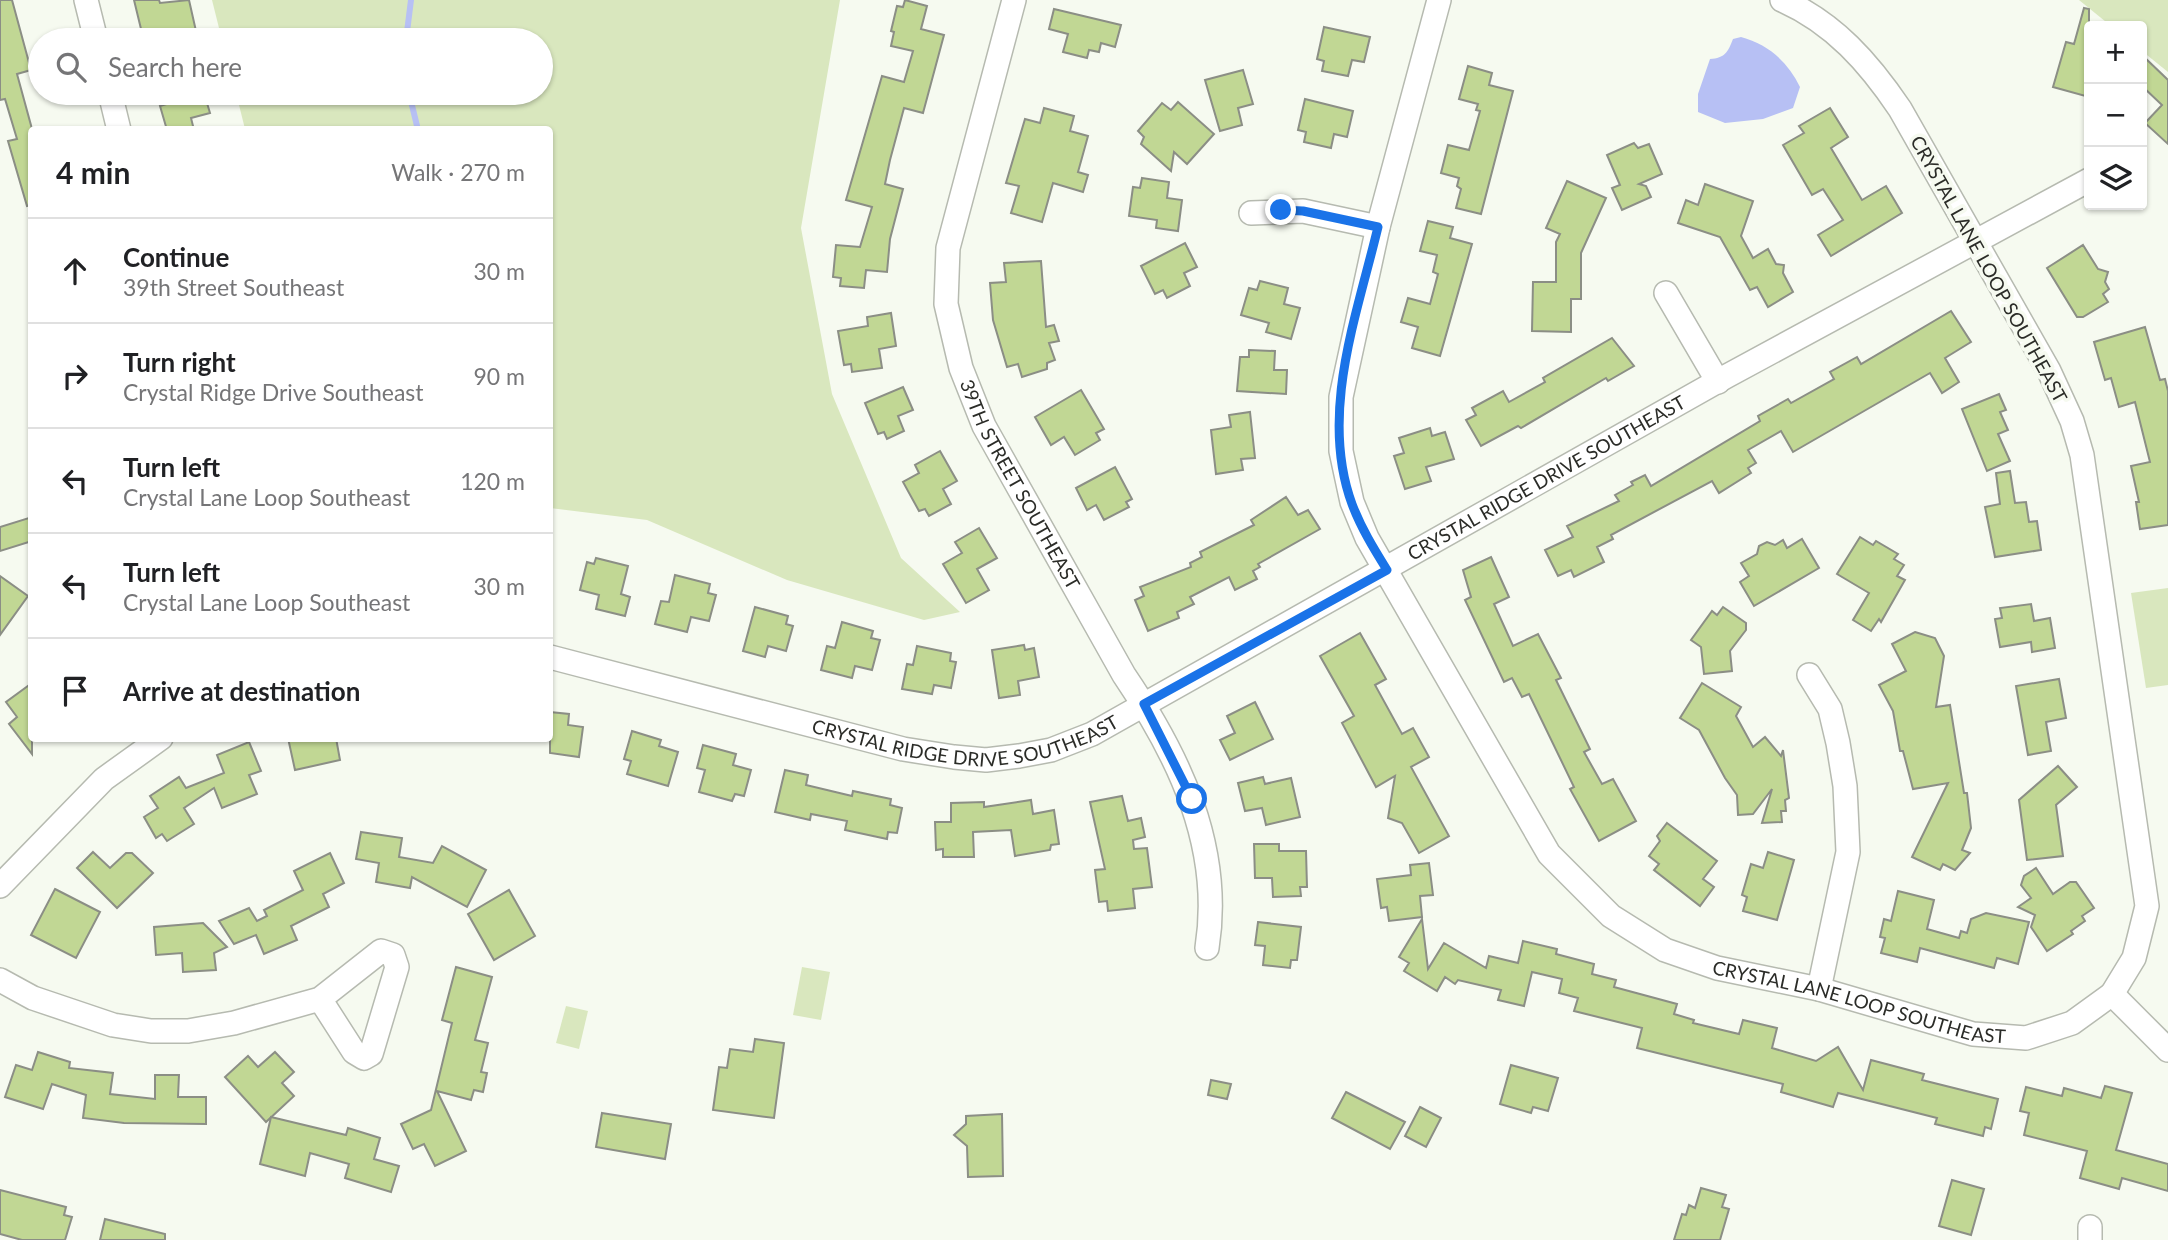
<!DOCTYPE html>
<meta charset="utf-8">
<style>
:root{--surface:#fff;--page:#f2f2f2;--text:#202124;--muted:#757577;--line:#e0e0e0}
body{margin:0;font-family:Lato,sans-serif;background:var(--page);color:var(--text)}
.controls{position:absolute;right:21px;top:21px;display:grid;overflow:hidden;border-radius:7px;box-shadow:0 2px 5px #0004}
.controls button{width:63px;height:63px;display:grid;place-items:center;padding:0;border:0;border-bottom:2px solid var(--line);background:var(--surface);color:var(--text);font:35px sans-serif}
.stop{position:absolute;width:21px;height:21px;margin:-16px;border:5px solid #1a73e8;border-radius:50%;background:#fff}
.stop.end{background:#1a73e8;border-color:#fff;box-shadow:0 2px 7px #0008}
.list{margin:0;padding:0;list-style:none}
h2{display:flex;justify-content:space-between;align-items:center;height:91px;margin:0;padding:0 28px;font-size:30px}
h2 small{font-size:23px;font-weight:400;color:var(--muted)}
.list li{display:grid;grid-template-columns:46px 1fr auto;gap:21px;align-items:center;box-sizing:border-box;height:105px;padding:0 28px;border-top:2px solid var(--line)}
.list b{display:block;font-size:26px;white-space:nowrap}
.list p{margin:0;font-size:23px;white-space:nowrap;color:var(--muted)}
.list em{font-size:23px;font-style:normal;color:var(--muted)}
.icon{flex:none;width:38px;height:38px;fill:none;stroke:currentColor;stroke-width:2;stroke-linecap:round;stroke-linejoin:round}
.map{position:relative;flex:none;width:2168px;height:1240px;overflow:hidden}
.search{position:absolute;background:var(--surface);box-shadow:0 2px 5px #0004;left:28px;top:28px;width:525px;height:77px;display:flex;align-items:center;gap:18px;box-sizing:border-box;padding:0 24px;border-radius:38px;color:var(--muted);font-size:26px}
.panel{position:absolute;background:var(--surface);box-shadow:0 2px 5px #0004;left:28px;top:126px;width:525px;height:616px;border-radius:7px}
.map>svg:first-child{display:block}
</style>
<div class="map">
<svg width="2168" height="1240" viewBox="0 0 2168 1240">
<rect width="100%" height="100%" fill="#f6faf0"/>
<!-- green -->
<g fill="#d9e7be">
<path d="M212,0H840L801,228L832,394L901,558L960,612L924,620L787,580L647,520L550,508V130L245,129L236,93H541V40H222Z"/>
<path d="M2079,0H2168V72L2142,51V26H2111Z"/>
<path d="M2168,588V685L2146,688L2131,593Z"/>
<path d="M802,967L830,972L821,1020L793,1015Z"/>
<path d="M566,1006L588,1011L579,1049L556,1043Z"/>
</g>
<!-- water -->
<path fill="#b7c0f4" d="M1741,37C1768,44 1788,62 1800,87L1793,108L1763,119L1725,123L1698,112V94L1710,59C1725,58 1728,52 1733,39Z"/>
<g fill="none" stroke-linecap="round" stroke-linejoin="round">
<!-- stream -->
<g stroke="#b7c0f4" stroke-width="6">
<path d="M406,40L411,0"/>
<path d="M409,93L418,130"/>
</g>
</g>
<!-- building -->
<g fill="#c1d794" stroke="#8b8e85" stroke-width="2">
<path d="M0,0H12L31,70L17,74L32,129V205L27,206L8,141L17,139L5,99L0,100Z"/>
<path d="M134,0H159L160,3L189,0L198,40H160L158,30L142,33Z"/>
<path d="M905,0L927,6L921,29L944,35L923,113L904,108L890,160L885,184L903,189L890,239L887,272L866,270L864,288L840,286L841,278L833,277L836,245L860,247L872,207L846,200L882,76L904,82L913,51L891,46L894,32L891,31L897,6L903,7Z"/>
<path d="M2084,8L2089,9V97L2053,87L2066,42L2074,44Z"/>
<path d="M1054,9L1121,25L1115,47L1101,43L1099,52L1089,50L1087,58L1063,52L1068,34L1049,29Z"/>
<path d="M1324,27L1370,37L1364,62L1352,60L1348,76L1322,71L1324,61L1317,59Z"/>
<path d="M2142,55L2168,80V144L2145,123L2162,105L2142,86Z"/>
<path d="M1468,66L1492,73L1489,85L1513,91L1481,214L1456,208L1461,189L1457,186L1459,178L1441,173L1448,145L1469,150L1480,111L1476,110L1478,104L1459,99Z"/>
<path d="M1243,70L1253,104L1238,108L1242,125L1220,131L1205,80Z"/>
<path d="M171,93H204L210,113L191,118L194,130H167L160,106L173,102Z"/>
<path d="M1305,99L1353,111L1347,137L1334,134L1331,148L1304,142L1306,132L1298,130Z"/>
<path d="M1178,102L1214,134L1187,164L1174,152L1171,171L1141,144L1144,137L1138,131L1162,103L1171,110Z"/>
<path d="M1044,108L1074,116L1070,131L1088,136L1078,172L1088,175L1083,192L1053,183L1042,222L1011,213L1019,186L1006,183L1025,119L1040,123Z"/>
<path d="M1830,108L1848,137L1831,148L1862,200L1886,186L1902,213L1831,256L1818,235L1843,220L1823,189L1812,195L1783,145L1804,133L1799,126Z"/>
<path d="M1634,143L1638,148L1649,144L1662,174L1639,184L1646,186L1651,197L1622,210L1612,188L1620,185L1607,155Z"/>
<path d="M1142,178L1169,182L1167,198L1182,200L1178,231L1156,228L1157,220L1129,216L1133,187L1140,188Z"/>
<path d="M1567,181L1606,198L1581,253V299H1571V332L1532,331L1533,282H1556V242L1560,234L1546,228Z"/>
<path d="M1705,184L1753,201L1741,236L1753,258L1768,249L1776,264L1784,265L1783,273L1793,292L1768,307L1757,287L1750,290L1720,237L1678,223L1686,200L1698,205Z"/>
<path d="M1428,221L1453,227L1450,238L1472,244L1440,356L1412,348L1418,327L1401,322L1408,298L1430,304L1438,274L1433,272L1437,255L1420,251Z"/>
<path d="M1185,243L1197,267L1184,273L1190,286L1167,298L1163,290L1155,294L1141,266Z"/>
<path d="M2083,245L2098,269L2108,272L2105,282L2109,289L2103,294L2108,302L2083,317H2077L2047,268Z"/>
<path d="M1041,261L1046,327L1054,325L1059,341L1049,343L1055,360L1047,363V369L1022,377L1018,364L1007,367L993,320L990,283L1006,282L1004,263Z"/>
<path d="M1260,281L1288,288L1284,304L1300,308L1291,339L1266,332L1269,323L1241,315L1249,288L1257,290Z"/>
<path d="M1951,311L1971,342L1945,358L1959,382L1942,393L1930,373L1793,452L1781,431L1748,450L1756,463L1748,468L1751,473L1719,493L1712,481L1611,535L1613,539L1597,547L1604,562L1574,577L1571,570L1558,576L1545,550L1573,537L1567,526L1619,501L1615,495L1633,485L1631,482L1645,475L1651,486L1760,421L1758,416L1788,399L1791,403L1834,379L1830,372L1857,357L1861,364Z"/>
<path d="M891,313L896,346L879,349L882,368L852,372L851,364L844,365L838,331L868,326L867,317Z"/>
<path d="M2145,327L2160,380L2165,379L2168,391V525L2140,529L2136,502H2139L2131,466L2150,462L2135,402L2119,407L2111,378L2105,380L2094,342Z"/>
<path d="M1612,338L1634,366L1608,381L1606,378L1521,428L1518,426L1481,446L1466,420L1476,415L1472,408L1503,391L1509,402L1545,382L1543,378Z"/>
<path d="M1249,350L1275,351L1274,370H1287L1286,394L1237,391L1240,357H1249Z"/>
<path d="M903,387L913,410L898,416L904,431L887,439L884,432L878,434L865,403Z"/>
<path d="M1081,390L1104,429L1096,433L1100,440L1075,455L1064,437L1051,445L1035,417Z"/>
<path d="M1999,394L2006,410L2000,412L2008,430L1998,434L2010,461L1987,471L1962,409Z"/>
<path d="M1250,412L1255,458L1241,459L1243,470L1216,474L1211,430L1231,427L1229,415Z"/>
<path d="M1430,428L1432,436L1445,432L1454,459L1426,467L1431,481L1405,489L1394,456L1404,453L1399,438Z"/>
<path d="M940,451L957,481L943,489L951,504L929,516L925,509L919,511L903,482L919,473L915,465Z"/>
<path d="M1115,467L1132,499L1126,502L1129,507L1104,520L1096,505L1087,510L1076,488Z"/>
<path d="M2010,471L2015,503L2026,502L2029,522L2037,521L2041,550L1995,557L1985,507L2000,504L1996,473Z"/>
<path d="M1286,497L1298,515L1308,510L1320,529L1258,564L1260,567L1253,571L1257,579L1235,590L1229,577L1190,597L1194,604L1177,612L1179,618L1148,631L1135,600L1144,596L1140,587L1191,567L1190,563L1202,557L1200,552L1254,525L1251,520Z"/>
<path d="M32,517V541L0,551V527Z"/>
<path d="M979,528L997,558L977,569L989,590L966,603L943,564L962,553L955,542Z"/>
<path d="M1860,537L1873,545L1876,541L1898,554L1894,559L1904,565L1897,576L1905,580L1881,622L1879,619L1871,631L1853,620L1869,593L1837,574Z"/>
<path d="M1802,539L1819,568L1754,606L1740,582L1749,576L1741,563L1757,554L1759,546L1767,542L1775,545L1783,540L1787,548Z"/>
<path d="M1491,557L1509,597L1494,604L1513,646L1538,634L1561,678L1556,680L1590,749L1584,752L1602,784L1613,779L1636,821L1599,841L1570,789L1574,787L1529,694L1522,697L1512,678L1504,682L1465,600L1471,597L1463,570Z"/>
<path d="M596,558L628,566L621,594L630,597L625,616L596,609L599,595L580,590L587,562L594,564Z"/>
<path d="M675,575L710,584L708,593L716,595L709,621L691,617L687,632L655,624L661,601L669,602Z"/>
<path d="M0,576L28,596L0,635Z"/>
<path d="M2031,604L2034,621L2050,618L2055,648L2032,652L2031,642L2000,647L1995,619L2002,618L2000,608Z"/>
<path d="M755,607L788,616L786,624L793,626L786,651L768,646L765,657L743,651Z"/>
<path d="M1723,607L1746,623V630L1730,651L1732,671L1704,674L1701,647L1691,640L1712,611L1717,615Z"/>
<path d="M842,622L873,631L871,638L880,640L872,670L855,666L852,678L821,670L827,646L835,648Z"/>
<path d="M1915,632L1935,638L1944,656L1936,707L1950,705L1964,793H1967L1971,828L1962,850L1970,853L1955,870L1943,864L1940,870L1912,857L1948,783L1913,789L1903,751H1900L1893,711L1879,685L1906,671L1892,644Z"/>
<path d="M1360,633L1386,679L1375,685L1402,734L1413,728L1429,757L1411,767L1449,836L1419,853L1402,823L1388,818L1395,776L1376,787L1342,723L1354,716L1320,656Z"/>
<path d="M1024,645L1025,650L1034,648L1039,677L1018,681L1020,695L999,698L992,650Z"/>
<path d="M917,646L951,653L950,661L956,662L951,688L934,685L932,694L902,689L907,664L913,665Z"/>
<path d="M2059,679L2066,718L2046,722L2051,751L2028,755L2016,686Z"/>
<path d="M32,683V754L9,724L17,717L6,702Z"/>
<path d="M1702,683L1741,707L1736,716L1753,747L1765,737L1781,756L1783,750L1789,798L1785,800L1786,811H1781L1782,822L1762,823L1772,789L1753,814L1738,815L1737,795L1725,778L1699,730L1680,718Z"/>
<path d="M1255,702L1273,739L1230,760L1220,740L1235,733L1227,716Z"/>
<path d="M550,712L569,714L568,725L583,727L579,757L550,753Z"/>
<path d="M632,731L661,740L659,746L678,752L668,786L627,774L631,761L624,759Z"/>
<path d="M288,738H336L340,760L295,770Z"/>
<path d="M249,742L261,771L249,775L257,794L222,808L214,788L184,808L194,824L167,841L162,834L156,838L144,817L158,808L150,796L179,777L186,788L224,773L217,755Z"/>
<path d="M703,745L736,754L733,765L751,770L744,796L735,794L732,801L699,792L705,770L697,768Z"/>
<path d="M2058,766L2077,787L2056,805L2063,856L2027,860L2019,800Z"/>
<path d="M785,770L808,775L806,785L852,796L853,791L891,799L890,805L902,808L897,833L888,832L887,839L845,830L847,821L811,814L810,820L775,812Z"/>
<path d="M1263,777L1265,784L1291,778L1300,817L1266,825L1262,808L1245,811L1238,783Z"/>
<path d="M1122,796L1128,821L1141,818L1145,837L1133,840L1134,849L1147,848L1152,887L1133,889L1135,908L1108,911L1107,901L1099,902L1095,870L1105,869L1090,802Z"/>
<path d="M1031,800L1033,814L1054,810L1059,844L1051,845L1050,850L1015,856L1011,830L973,832L974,857H943V849L936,850L935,822H951V803L984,802V807Z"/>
<path d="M1667,823L1717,861L1703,879L1714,887L1700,906L1654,870L1659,864L1649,856L1660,841L1657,836Z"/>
<path d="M361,832L402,838L399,857L433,863L442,846L486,870L467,907L412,877L410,888L376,882L379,863L356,859Z"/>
<path d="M1254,844H1279V851H1306L1307,887H1300L1301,896L1273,897L1272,878H1255Z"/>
<path d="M93,852L110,868L126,853H132L153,873L117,908L77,868Z"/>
<path d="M1768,852L1794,860L1777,920L1743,911L1747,897L1742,895L1751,864L1763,868Z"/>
<path d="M330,853L344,883L323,894L329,907L291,926L297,940L264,954L256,935L234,944L219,921L249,908L257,921L267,916L264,910L303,890L294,871Z"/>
<path d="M1429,863L1433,895L1420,896L1422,917L1389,921L1387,907L1381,908L1377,879L1411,875L1410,865Z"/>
<path d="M2036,868L2053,894L2070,882H2076L2094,908L2082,916L2085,921L2071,931L2073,934L2047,951L2031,927L2035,915L2018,907L2031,898L2021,885L2024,876Z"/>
<path d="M55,889L100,912L76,958L31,935Z"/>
<path d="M509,890L535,936L494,960L468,914Z"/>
<path d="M1898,891L1934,900L1927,929L1959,938L1961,931L1967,933L1971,919L1986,913L2029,922L2018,964L1997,958L1994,968L1920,948L1917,962L1881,953L1885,938L1880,937L1884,919L1891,921Z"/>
<path d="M1422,919L1428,969L1444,943L1486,968L1489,956L1518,963L1523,941L1557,949L1556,954L1594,964L1592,974L1616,980L1614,987L1677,1004L1674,1014L1694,1020L1693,1023L1739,1034L1743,1020L1777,1028L1772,1048L1816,1061L1838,1047L1863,1090L1871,1060L1924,1074L1922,1080L1998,1099L1991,1129L1985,1127L1983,1136L1935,1124L1937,1118L1838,1093L1833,1107L1781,1092L1783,1084L1637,1048L1642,1028L1574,1011L1578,998L1559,993L1562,979L1532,972L1524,1006L1498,1000L1501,990L1458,980L1455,984L1445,977L1437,991L1404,971L1409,963L1399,957Z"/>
<path d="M1258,922L1301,927L1297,960H1291L1290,968L1263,965L1265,946L1255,945Z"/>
<path d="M203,923L227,947L214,953L216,970L183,972L182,953L156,955L154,927Z"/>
<path d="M456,967L492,977L475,1040L488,1043L481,1072L487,1073L483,1092L474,1090L471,1100L437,1091L466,1151L435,1166L424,1144L413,1149L401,1124L431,1110L452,1023L442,1020Z"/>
<path d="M755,1039L784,1043L774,1118L713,1110L719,1067L727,1068L730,1049L753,1052Z"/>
<path d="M38,1052L70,1062L69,1068L113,1073L110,1094L155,1099V1075H179L178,1097H206V1124L124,1123L83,1118L86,1095L52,1084L43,1109L5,1097L16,1065L32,1070Z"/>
<path d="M275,1052L294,1072L282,1083L294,1096L266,1122L225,1077L248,1056L258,1067Z"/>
<path d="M1511,1065L1558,1078L1548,1111L1533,1107L1531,1113L1500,1104Z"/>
<path d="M1211,1080L1231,1084L1227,1099L1208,1095Z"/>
<path d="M2105,1086L2132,1093L2116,1150L2168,1164V1191L2122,1178L2119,1189L2080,1178L2087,1151L2024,1135L2029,1113L2020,1111L2026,1087L2062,1096L2064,1088L2101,1098Z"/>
<path d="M1346,1092L1405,1122L1390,1149L1332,1118Z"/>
<path d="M1420,1107L1441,1118L1426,1147L1405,1136Z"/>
<path d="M602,1113L671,1124L665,1159L596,1147Z"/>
<path d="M1002,1114L1003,1176L968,1177L967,1146L954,1135L966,1124V1116Z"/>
<path d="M271,1117L346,1135L348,1128L380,1138L374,1159L399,1166L391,1192L345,1178L349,1164L310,1153L305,1176L260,1164Z"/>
<path d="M1952,1180L1984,1189L1971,1235L1939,1226Z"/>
<path d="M1701,1188L1726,1195L1722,1207L1729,1209L1720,1240H1674L1682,1214L1686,1215L1689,1205L1695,1208Z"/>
<path d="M0,1190L66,1207L64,1215L72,1217L65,1240H22L0,1234Z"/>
<path d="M105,1219L165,1234V1240H100Z"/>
</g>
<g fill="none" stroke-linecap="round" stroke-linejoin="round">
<!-- minor casing -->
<g stroke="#b6bab0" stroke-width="26">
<g id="minor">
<path d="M86,0L96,40"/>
<path id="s1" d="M1014,0L948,248L946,304L961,368L984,426L1124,675C1179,756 1223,847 1207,948"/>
<path id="s2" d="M1439,0L1378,227L1341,397V451L1352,502L1367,538L1549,854L1611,916L1665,950L1717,968L1819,989L1973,1034L2026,1038L2072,1023L2112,994L2134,958L2147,906L2082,455L2072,421L2049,371L1900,109C1869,63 1834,23 1782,0"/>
<path d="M110,93L119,130"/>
<path d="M1251,213L1303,211L1378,227"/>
<path d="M1666,293L1718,382"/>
<path id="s3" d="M550,657L903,749L954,757L986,760L1019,756L1051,750L1092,734L1727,376L2089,180"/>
<path d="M1809,675L1830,709L1838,743L1845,786L1848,852L1819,989"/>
<path d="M0,886L104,779L161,738"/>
<path d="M0,980L33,998L113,1025L151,1031H188L234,1023L320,999L381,951L393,955L397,967L371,1054L364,1058L354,1052L320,999"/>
<path d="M2112,994L2168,1050"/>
<path d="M2090,1240V1227"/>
</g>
</g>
<!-- minor -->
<use href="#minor" stroke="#fff" stroke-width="23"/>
</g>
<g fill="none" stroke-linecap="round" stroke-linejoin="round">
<!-- route -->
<path stroke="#1a73e8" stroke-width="9" d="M1192,799L1144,704L1387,570C1374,549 1361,528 1352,504C1319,414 1357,315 1378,227L1303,211L1281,210"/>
</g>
<g text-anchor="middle" stroke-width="7" stroke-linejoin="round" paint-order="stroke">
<!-- street labels -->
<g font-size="19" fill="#2b2c28" stroke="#f6faf0">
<text transform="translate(1989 269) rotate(61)" y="7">CRYSTAL LANE LOOP SOUTHEAST</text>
<text dy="7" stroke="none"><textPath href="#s3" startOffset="1080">CRYSTAL RIDGE DRIVE SOUTHEAST</textPath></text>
<text dy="7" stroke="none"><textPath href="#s1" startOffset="509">39TH STREET SOUTHEAST</textPath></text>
<text dy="7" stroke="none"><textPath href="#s3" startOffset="429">CRYSTAL RIDGE DRIVE SOUTHEAST</textPath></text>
<text dy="7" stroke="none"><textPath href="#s2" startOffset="1272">CRYSTAL LANE LOOP SOUTHEAST</textPath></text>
</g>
</g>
</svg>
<div class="controls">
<button>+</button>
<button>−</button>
<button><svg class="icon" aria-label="layers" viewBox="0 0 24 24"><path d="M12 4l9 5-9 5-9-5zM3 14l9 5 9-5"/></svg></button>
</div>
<div class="stop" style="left:1192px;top:799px"></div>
<div class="stop end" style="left:1281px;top:210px"></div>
<div class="search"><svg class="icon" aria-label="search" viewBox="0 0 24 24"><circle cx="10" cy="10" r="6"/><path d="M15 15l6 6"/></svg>Search here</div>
<section class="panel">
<h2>4 min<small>Walk · 270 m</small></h2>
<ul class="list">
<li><svg class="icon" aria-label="ahead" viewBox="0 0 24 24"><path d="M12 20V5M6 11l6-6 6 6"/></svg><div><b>Continue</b><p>39th Street Southeast</p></div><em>30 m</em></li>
<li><svg class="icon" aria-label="right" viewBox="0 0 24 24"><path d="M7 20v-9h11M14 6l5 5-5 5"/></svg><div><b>Turn right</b><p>Crystal Ridge Drive Southeast</p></div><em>90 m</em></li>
<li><svg class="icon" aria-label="left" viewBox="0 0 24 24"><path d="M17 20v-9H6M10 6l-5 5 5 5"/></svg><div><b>Turn left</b><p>Crystal Lane Loop Southeast</p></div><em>120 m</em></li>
<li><svg class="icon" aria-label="left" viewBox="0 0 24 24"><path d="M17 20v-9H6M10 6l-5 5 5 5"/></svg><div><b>Turn left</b><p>Crystal Lane Loop Southeast</p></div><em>30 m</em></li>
<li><svg class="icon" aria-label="arrive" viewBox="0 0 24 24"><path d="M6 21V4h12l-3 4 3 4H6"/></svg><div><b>Arrive at destination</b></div></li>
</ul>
</section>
</div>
